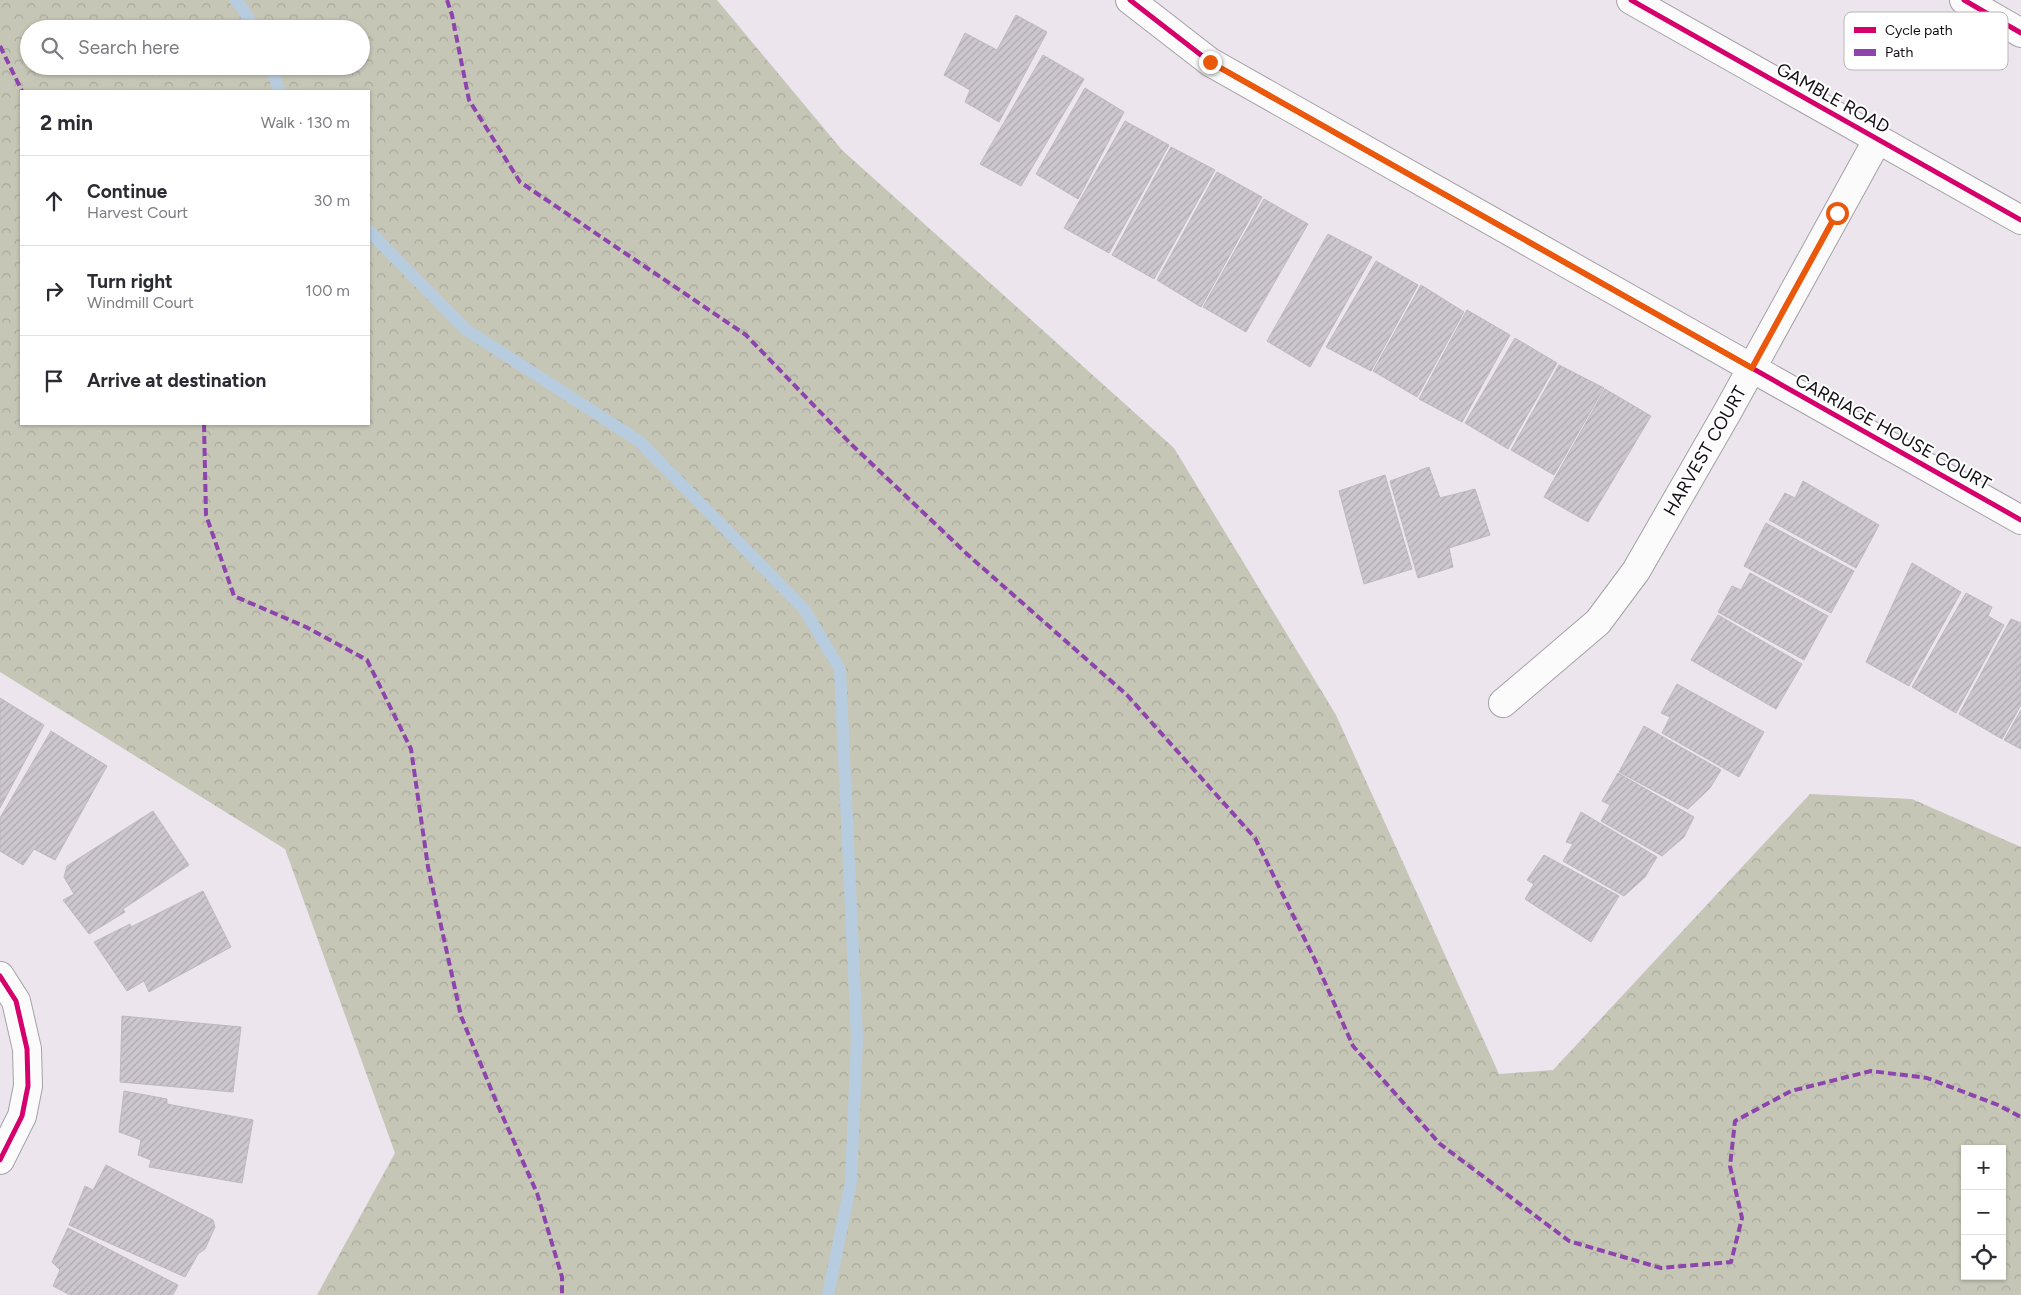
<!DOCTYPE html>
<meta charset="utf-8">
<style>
:root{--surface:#fff;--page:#f7f7f7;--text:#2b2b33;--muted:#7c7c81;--line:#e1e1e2}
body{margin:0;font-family:Figtree,sans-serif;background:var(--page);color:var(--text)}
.controls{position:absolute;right:15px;bottom:15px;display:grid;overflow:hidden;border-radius:0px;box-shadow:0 1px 4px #0004}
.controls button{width:45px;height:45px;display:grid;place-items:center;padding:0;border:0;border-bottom:1px solid var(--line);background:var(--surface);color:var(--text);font:25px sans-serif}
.stop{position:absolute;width:15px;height:15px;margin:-11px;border:4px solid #ea580c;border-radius:50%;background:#fff}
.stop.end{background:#ea580c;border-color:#fff;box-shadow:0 1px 5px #0008}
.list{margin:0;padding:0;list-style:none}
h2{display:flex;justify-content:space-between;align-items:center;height:65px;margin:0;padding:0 20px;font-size:21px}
h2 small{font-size:16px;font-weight:400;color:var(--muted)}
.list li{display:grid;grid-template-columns:32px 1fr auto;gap:15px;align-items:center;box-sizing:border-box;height:90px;padding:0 20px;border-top:1px solid var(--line)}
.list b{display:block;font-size:19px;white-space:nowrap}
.list p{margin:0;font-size:16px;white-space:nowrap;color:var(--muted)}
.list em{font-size:16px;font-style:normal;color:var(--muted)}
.icon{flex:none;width:28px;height:28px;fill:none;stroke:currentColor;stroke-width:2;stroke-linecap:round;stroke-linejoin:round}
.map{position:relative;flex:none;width:2021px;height:1295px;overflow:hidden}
.search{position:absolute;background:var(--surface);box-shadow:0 1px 4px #0004;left:20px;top:20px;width:350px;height:55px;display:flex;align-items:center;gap:12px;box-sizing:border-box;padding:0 18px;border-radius:28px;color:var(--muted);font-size:19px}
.panel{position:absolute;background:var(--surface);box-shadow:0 1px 4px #0004;left:20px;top:90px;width:350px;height:335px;border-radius:0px}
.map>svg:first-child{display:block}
</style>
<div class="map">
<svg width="2021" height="1295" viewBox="0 0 2021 1295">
<defs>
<pattern id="forest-crowns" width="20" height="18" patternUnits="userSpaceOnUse" patternTransform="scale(1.25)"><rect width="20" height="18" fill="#c6c6b7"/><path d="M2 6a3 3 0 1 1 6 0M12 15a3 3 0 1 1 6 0" fill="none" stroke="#a9a99c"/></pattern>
<pattern id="building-hatch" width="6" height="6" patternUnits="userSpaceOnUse" patternTransform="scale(1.25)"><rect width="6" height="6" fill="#ccc6ce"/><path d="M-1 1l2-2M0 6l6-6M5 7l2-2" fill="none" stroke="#aea9b0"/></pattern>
</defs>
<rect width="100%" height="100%" fill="#ece5ee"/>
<!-- forest -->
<path fill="url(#forest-crowns)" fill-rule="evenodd" d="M0,0H717L842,150L1174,448L1336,715L1499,1074L1553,1070L1810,794L1912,799L2021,847V1295H317L395,1153L285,849L0,672ZM29,29H361V66H29ZM21,91H369V424H21ZM1965,1149H2002V1276H1965Z"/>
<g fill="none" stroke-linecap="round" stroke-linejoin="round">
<!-- stream -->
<g stroke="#b8ccdf" stroke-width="12">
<path d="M235,0L243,9L254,29"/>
<path d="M271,66L279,91"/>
<path d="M369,231L465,329L639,441L804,609L840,669L857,1039L851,1182L828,1295"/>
</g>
</g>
<!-- building -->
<g fill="url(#building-hatch)" stroke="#beb9c0">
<path d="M1016,15L1047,32L999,122L965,102L970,90L944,75L965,33L997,50Z"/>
<path d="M1043,55L1084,79L1021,186L980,164Z"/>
<path d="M1085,88L1124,112L1078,199L1036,174Z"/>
<path d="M1125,121L1169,145L1109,253L1064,228Z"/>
<path d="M1171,147L1215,170L1154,279L1112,255Z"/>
<path d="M1217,172L1262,197L1201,307L1157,280Z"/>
<path d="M1264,199L1308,224L1246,332L1203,307Z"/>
<path d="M1328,234L1372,257L1310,367L1267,341Z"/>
<path d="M1376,261L1418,285L1371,371L1326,347Z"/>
<path d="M1421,285L1464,312L1417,397L1373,371Z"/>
<path d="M1467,310L1510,335L1462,422L1419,399Z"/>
<path d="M1515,338L1557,363L1508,449L1465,423Z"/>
<path d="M1559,365L1604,388L1554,475L1511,450Z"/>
<path d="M1605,389L1651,416L1588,522L1544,497Z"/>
<path d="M1429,467L1440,498L1475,489L1490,535L1449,548L1453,567L1418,578L1390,481Z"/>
<path d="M1385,475L1412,569L1364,584L1339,491Z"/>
<path d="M1803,481L1879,525L1856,568L1769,520L1785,493L1795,498Z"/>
<path d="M1766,523L1854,571L1831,613L1744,566Z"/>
<path d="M1912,563L1961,592L1909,686L1866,662Z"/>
<path d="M1750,573L1828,616L1804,660L1718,612L1732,586L1741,590Z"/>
<path d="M1966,593L1992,607L1988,616L2004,625L1956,713L1912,687Z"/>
<path d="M1718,615L1802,664L1776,709L1691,660Z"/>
<path d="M2011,619L2021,623V705L2002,739L1959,714Z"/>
<path d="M1677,684L1764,732L1739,777L1662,733L1670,717L1661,713Z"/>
<path d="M0,698L44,725L0,808Z"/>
<path d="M2021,710V749L2004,740Z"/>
<path d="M1644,726L1721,770L1710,788L1688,809L1619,772Z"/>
<path d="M51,731L107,766L55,860L34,849L23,865L0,851V818Z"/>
<path d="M1618,773L1694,817L1684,837L1662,856L1601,821L1610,805L1602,801Z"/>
<path d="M153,811L189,865L123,909L125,912L89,934L63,900L74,894L64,877L67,866Z"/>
<path d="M1581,812L1657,857L1645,877L1624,896L1563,861L1573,844L1566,842Z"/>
<path d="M1544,855L1619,896L1591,942L1525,899L1534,884L1527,880Z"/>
<path d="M203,891L231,947L149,992L144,981L127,991L94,942L130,924L131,927Z"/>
<path d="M122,1016L241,1027L233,1092L120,1082Z"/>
<path d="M124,1091L167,1099V1104L253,1120L242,1183L149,1167L151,1160L138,1155L141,1140L119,1132Z"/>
<path d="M106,1165L213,1220L215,1227L205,1249L198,1254L185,1277L69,1225L85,1186L93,1190Z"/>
<path d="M68,1228L178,1285L173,1295H70L53,1286L60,1270L52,1262Z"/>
</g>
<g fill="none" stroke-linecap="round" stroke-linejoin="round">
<!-- minor casing -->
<g stroke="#a5a0a6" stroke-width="30">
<g id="minor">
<path d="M1130,0L1210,62L2021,520"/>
<path d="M1964,0L2021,33"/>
<path d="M1503,703L1598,622L1636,571L1728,411L1878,139"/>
<path d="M0,976L16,1001L27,1049L28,1086L22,1116L0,1160"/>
</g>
</g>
<!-- secondary casing -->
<g stroke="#a5a0a6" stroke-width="30">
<path id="secondary" d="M1631,0L2021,220"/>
</g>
<!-- minor -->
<use href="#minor" stroke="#fcfbfc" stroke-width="28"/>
<!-- secondary -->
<use href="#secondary" stroke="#fcfbfc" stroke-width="28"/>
<!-- quiet -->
<g stroke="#8e44ad" stroke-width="4" stroke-dasharray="8 4" stroke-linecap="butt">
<path d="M447,0L452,15L469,100L520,182L746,335L852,445L968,555L1127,695L1255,838L1315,960L1353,1046L1440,1144L1569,1241L1661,1268L1731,1262L1742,1218L1730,1166L1735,1121L1791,1091L1871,1071L1927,1078L1998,1105L2021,1117"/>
<path d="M0,46L22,91"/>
<path d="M204,424L206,515L234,596L306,627L367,660L411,749L428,867L461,1016L498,1106L537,1193L562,1277V1295"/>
</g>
<!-- cycleway casing -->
<g stroke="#fff" stroke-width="8">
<g id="cycleway">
<path d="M1130,0L1210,62L2021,520"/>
<path d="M1631,0L2021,220"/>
<path d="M1964,0L2021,33"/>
<path d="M0,976L16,1001L27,1049L28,1086L22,1116L0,1160"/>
</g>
</g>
<!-- cycleway -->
<use href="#cycleway" stroke="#d6006c" stroke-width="5"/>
</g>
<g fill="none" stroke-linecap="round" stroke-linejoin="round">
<!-- route -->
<path stroke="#ea580c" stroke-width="6" d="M1210,62L1752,368L1837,213"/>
</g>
<g text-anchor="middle" stroke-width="4" stroke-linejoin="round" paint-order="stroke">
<!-- street labels -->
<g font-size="18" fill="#120e13" stroke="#fff">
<text transform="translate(1833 98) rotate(29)" y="6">GAMBLE ROAD</text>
<text transform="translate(1893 432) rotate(29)" y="6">CARRIAGE HOUSE COURT</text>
<text transform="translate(1705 451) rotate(-60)" y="6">HARVEST COURT</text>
</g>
</g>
<!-- legend -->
<rect x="1844" y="12" width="164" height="58" rx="8" fill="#fff" stroke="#b8b7b8" stroke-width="1"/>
<rect x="1854" y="27" width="22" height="6" fill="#d6006c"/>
<rect x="1854" y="49" width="22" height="7" fill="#8e44ad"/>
<g font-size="14" fill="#120e13">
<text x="1885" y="35">Cycle path</text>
<text x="1885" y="57">Path</text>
</g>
</svg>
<div class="controls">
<button>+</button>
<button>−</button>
<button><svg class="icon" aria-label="locate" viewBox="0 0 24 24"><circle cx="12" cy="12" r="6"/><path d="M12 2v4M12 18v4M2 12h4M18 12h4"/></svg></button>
</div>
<div class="stop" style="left:1837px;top:213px"></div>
<div class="stop end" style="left:1210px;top:62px"></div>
<div class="search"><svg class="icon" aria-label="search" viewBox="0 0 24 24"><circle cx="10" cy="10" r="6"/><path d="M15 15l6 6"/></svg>Search here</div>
<section class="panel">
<h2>2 min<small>Walk · 130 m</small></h2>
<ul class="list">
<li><svg class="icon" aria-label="ahead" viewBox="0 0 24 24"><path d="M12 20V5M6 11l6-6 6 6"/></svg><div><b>Continue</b><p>Harvest Court</p></div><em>30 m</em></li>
<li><svg class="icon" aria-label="right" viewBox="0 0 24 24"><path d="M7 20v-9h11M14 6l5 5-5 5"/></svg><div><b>Turn right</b><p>Windmill Court</p></div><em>100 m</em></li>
<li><svg class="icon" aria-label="arrive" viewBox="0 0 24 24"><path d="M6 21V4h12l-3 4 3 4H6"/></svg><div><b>Arrive at destination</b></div></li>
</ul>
</section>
</div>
